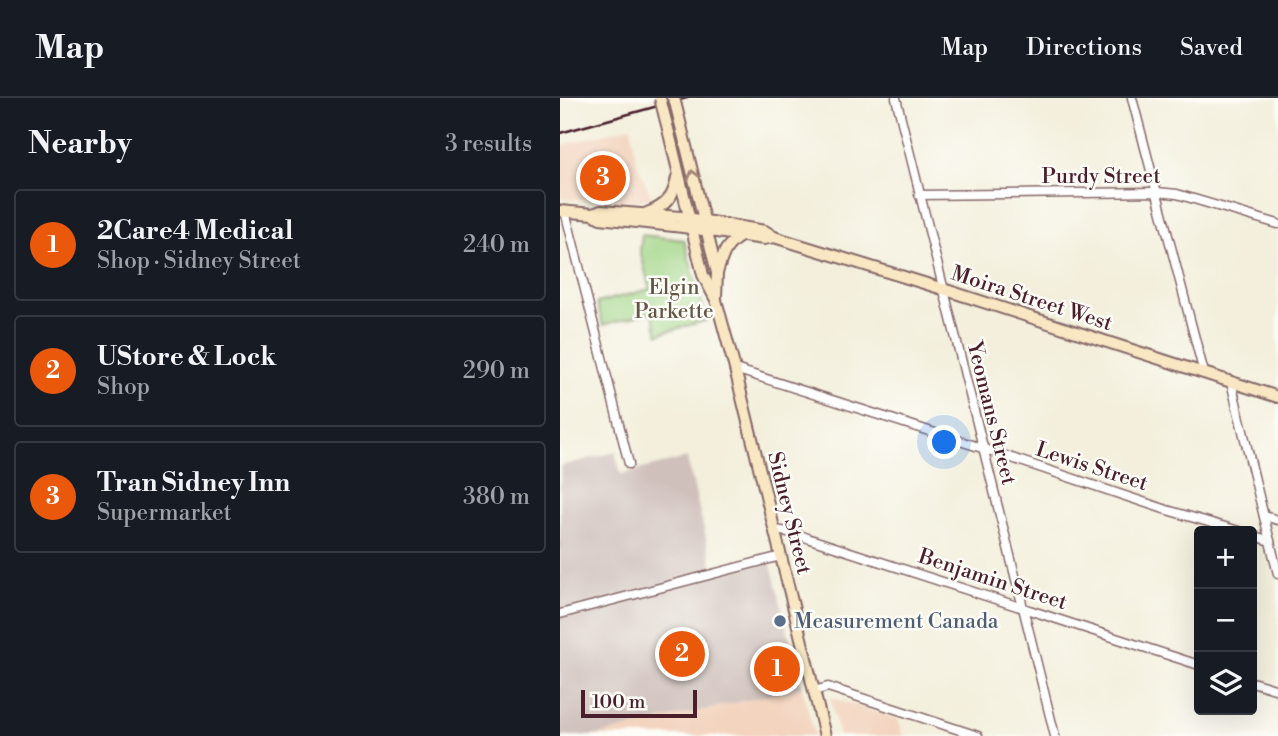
<!DOCTYPE html>
<meta charset="utf-8">
<style>
:root{--surface:#171b24;--page:#242831;--text:#f1f3f6;--muted:#9ea1a6;--line:#363941;--accent:#ea580c}
body{margin:0;font-family:"Libre Bodoni",serif;background:var(--page);color:var(--text)}
.controls{position:absolute;right:21px;bottom:21px;display:grid;overflow:hidden;border-radius:7px;box-shadow:0 7px 28px #0002}
.controls button{width:63px;height:63px;display:grid;place-items:center;padding:0;border:0;border-bottom:2px solid var(--line);background:var(--surface);color:var(--text);font:35px sans-serif}
.scale{position:absolute;left:21px;bottom:18px;width:116px;box-sizing:border-box;padding-left:7px;border:4px solid #4a1f2b;border-top:0;font-size:19px;line-height:24px;white-space:nowrap;color:#4a1f2b;-webkit-text-stroke:5px #fdfcf7;paint-order:stroke}
.you{position:absolute;left:385px;top:345px;width:24px;height:24px;margin:-18px;border:5px solid #fff;border-radius:50%;background:#1a73e8;box-shadow:0 0 0 10px #1a73e833}
.badge{display:grid;place-items:center;width:46px;height:46px;border-radius:50%;background:var(--accent);color:#fff;font-size:23px;font-weight:700}
.pin{position:absolute;translate:-50% -50%;border:4px solid #fff;box-shadow:0 2px 7px #0006}
.list{margin:0;padding:0;list-style:none}
h2{display:flex;justify-content:space-between;align-items:center;height:91px;margin:0;padding:0 28px;font-size:30px}
h2 small{font-size:23px;font-weight:400;color:var(--muted)}
.list li{display:grid;grid-template-columns:46px 1fr auto;gap:21px;align-items:center;box-sizing:border-box;height:112px;margin:0 14px 14px;padding:0 14px;border:2px solid var(--line);border-radius:7px}
.list b{display:block;font-size:26px;white-space:nowrap}
.list p{margin:0;font-size:23px;white-space:nowrap;color:var(--muted)}
.list em{font-size:23px;font-style:normal;color:var(--muted)}
.icon{flex:none;width:38px;height:38px;fill:none;stroke:currentColor;stroke-width:2;stroke-linecap:round;stroke-linejoin:round}
.map{position:relative;flex:none;width:718px;height:638px;overflow:hidden}
header{display:flex;align-items:center;gap:42px;box-sizing:border-box;height:98px;padding:0 35px;background:var(--surface);border-bottom:2px solid var(--line)}
header strong{font-size:33px}
nav{display:flex;gap:38px;margin-inline-start:auto;font-size:24px}
main{display:flex}
aside{flex:1;background:var(--surface)}
.map>svg:first-child{display:block}
</style>
<header>
<strong>Map</strong>
<nav><a>Map</a><a>Directions</a><a>Saved</a></nav>
</header>
<main>
<aside>
<h2>Nearby<small>3 results</small></h2>
<ul class="list">
<li><span class="badge">1</span><div><b>2Care4 Medical</b><p>Shop · Sidney Street</p></div><em>240 m</em></li>
<li><span class="badge">2</span><div><b>UStore &amp; Lock</b><p>Shop</p></div><em>290 m</em></li>
<li><span class="badge">3</span><div><b>Tran Sidney Inn</b><p>Supermarket</p></div><em>380 m</em></li>
</ul>
</aside>
<div class="map">
<svg width="718" height="638" viewBox="0 0 718 638">
<rect width="100%" height="100%" fill="#fdfcf7"/>
<filter id="ink" filterUnits="userSpaceOnUse"><feTurbulence type="fractalNoise" baseFrequency=".0143" numOctaves="2"/><feDisplacementMap in="SourceGraphic" scale="14" xChannelSelector="R" yChannelSelector="G"/><feConvolveMatrix kernelMatrix="1 2 1 2 8 2 1 2 1" color-interpolation-filters="sRGB"/></filter>
<filter id="wash" filterUnits="userSpaceOnUse"><feTurbulence type="fractalNoise" baseFrequency=".00686" numOctaves="4" result="noise"/><feDisplacementMap in="SourceGraphic" scale="28" xChannelSelector="R" yChannelSelector="G"/><feGaussianBlur stdDeviation="1.57" result="paint"/><feColorMatrix in="noise" values="0 0 0 0 0 0 0 0 0 0 0 0 0 0 0 0 0 1.4 0 .05"/><feComposite in="paint" operator="in"/></filter>
<g filter="url(#wash)">
<rect width="100%" height="100%" fill="#f3efdc"/>
<!-- built -->
<g fill="#f3d4bf">
<path d="M71,28L76,62L92,101L59,105L0,100V48Z"/>
<path d="M242,589L255,638H33Z"/>
<path d="M270,599L338,621L343,638H279Z"/>
</g>
<!-- industrial -->
<path fill="#cfc0bb" d="M55,354L61,376L127,360L153,469L208,455L242,589L33,638H0V368Z"/>
<!-- green -->
<path fill="#a0d586" stroke="#757a58" stroke-width="2" d="M82,137L124,142L134,179L148,222L98,236L92,214L43,227L37,205L90,191L80,153Z"/>
</g>
<g filter="url(#ink)">
<g fill="none" stroke-linecap="round" stroke-linejoin="round">
<!-- street casing -->
<g stroke="#856869" stroke-width="11">
<g id="street">
<path d="M336,0L495,638"/>
<path d="M572,0L644,275"/>
<path d="M359,97L597,94L617,96L718,126"/>
<path d="M5,113L69,366"/>
<path d="M175,271L422,350L607,412L679,433"/>
<path d="M671,284L718,476"/>
<path d="M704,418L718,422"/>
<path d="M215,432L235,435L250,441L639,567"/>
<path d="M692,437L710,443"/>
<path d="M0,516L221,458"/>
<path d="M692,584L718,592"/>
<path d="M254,593L268,589L418,638"/>
</g>
</g>
<!-- secondary casing -->
<g stroke="#856869" stroke-width="14">
<g id="secondary">
<path d="M122,32L157,175L156,199"/>
<path d="M109,35L143,177L156,202L175,271L265,638"/>
<path d="M0,113L33,116L40,120L123,129L204,141L214,139"/>
<path d="M87,115C106,108 114,99 117,79"/>
<path d="M33,116L41,113L121,119L205,133L214,139L383,191L718,299"/>
<path d="M157,175C163,157 164,148 181,138"/>
</g>
</g>
<!-- street -->
<use href="#street" stroke="#fff" stroke-width="8"/>
<!-- secondary -->
<use href="#secondary" stroke="#f9e7c3" stroke-width="10"/>
<!-- rail -->
<path stroke="#4a1f2b" stroke-width="2.5" d="M0,35L127,0"/>
<!-- secondary-bridge casing -->
<g stroke="#856869" stroke-width="14" stroke-linecap="butt">
<g id="secondary-bridge">
<path d="M100,0L109,35"/>
<path d="M114,0L122,32"/>
</g>
</g>
<!-- secondary-bridge -->
<use href="#secondary-bridge" stroke="#f9e7c3" stroke-width="10"/>
</g>
<!-- one-way arrows -->
<defs><path id="oneway-chevron" d="M-2-3.5L2.5 0L-2 3.5" fill="none" stroke-width="1.6" stroke-linecap="round" stroke-linejoin="round" transform="scale(1.75)"/></defs>
<use stroke="#a28377" href="#oneway-chevron" transform="translate(133 77) rotate(-104)"/>
</g>
<!-- markers -->
<circle fill="#5c6f8a" stroke="#fdfcf7" stroke-width="2.5" cx="220" cy="523" r="7"/>
<g text-anchor="middle" stroke-width="5" stroke-linejoin="round" paint-order="stroke">
<!-- street labels -->
<g font-size="21" fill="#4a1f2b" stroke="#fdfcf7">
<text x="541" y="85">Purdy Street</text>
<text transform="translate(472 200) rotate(18)" y="7">Moira Street West</text>
<text transform="translate(432 315) rotate(76)" y="7">Yeomans Street</text>
<text transform="translate(532 368) rotate(18)" y="7">Lewis Street</text>
<text transform="translate(230 415) rotate(76)" y="7">Sidney Street</text>
<text transform="translate(433 481) rotate(18)" y="7">Benjamin Street</text>
</g>
<!-- park labels -->
<g font-size="21" fill="#645646" stroke="#fdfcf7">
<text x="114" y="196">Elgin<tspan x="114" dy="24">Parkette</tspan></text>
</g>
<!-- service labels -->
<g font-size="21" fill="#4e5e75" stroke="#fdfcf7" text-anchor="start">
<text x="234" y="530">Measurement Canada</text>
</g>
</g>
</svg>
<div class="controls">
<button>+</button>
<button>−</button>
<button><svg class="icon" aria-label="layers" viewBox="0 0 24 24"><path d="M12 4l9 5-9 5-9-5zM3 14l9 5 9-5"/></svg></button>
</div>
<div class="scale">100 m</div>
<div class="you"></div>
<div class="pin badge" style="left:217px;top:571px">1</div>
<div class="pin badge" style="left:122px;top:556px">2</div>
<div class="pin badge" style="left:43px;top:80px">3</div>
</div>
</main>
